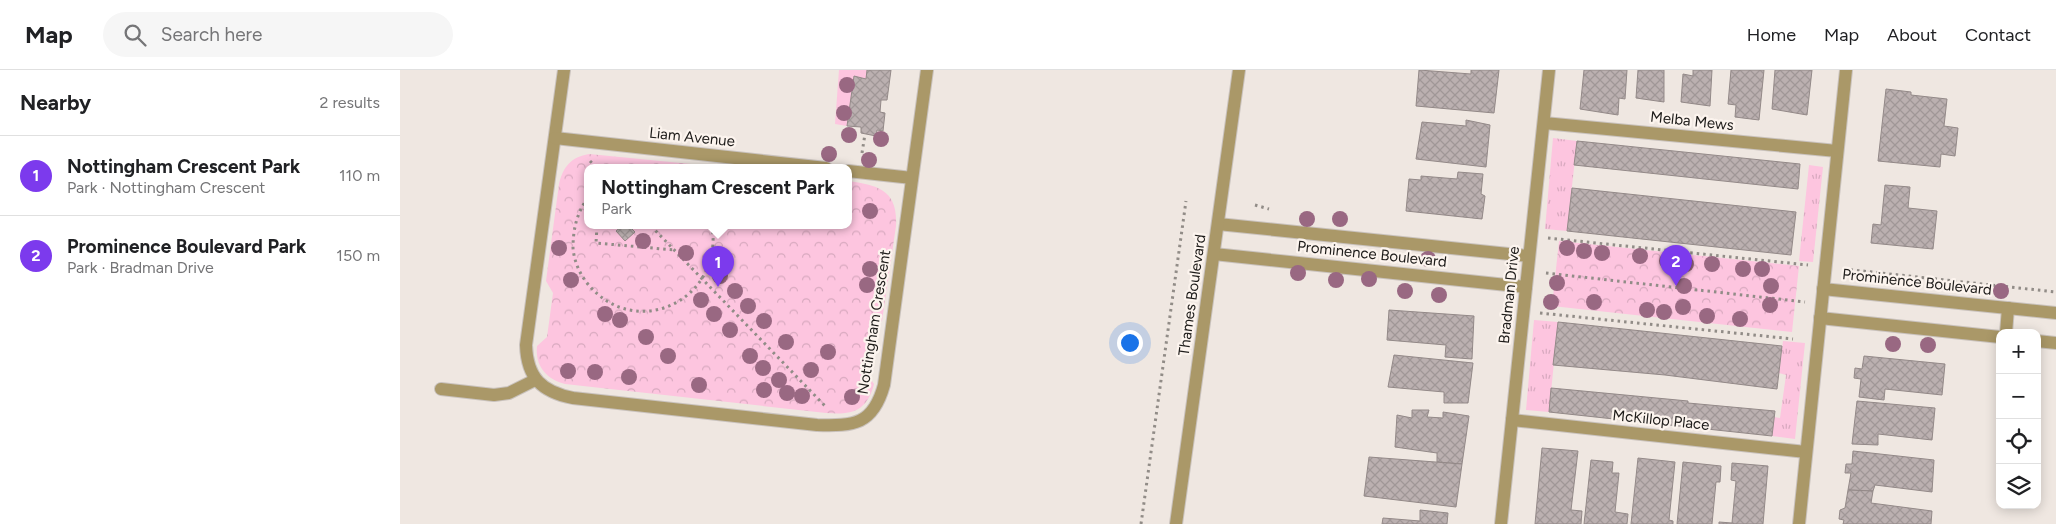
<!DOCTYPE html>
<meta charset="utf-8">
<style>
:root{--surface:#fff;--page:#f6f6f6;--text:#202124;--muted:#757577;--line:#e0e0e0;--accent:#7c3aed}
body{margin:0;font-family:Figtree,sans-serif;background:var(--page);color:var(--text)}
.controls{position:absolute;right:15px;bottom:15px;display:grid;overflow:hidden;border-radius:10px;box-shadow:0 2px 12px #0003}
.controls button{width:45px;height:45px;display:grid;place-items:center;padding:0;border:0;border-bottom:1px solid var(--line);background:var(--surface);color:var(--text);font:25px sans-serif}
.you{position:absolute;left:729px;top:272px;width:18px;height:18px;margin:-12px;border:4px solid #fff;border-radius:50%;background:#1a73e8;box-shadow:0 0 0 8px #1a73e833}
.badge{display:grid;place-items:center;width:32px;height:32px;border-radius:50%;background:var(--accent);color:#fff;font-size:16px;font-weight:700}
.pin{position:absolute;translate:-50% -41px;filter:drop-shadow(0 1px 2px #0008)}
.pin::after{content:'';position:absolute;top:26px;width:18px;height:15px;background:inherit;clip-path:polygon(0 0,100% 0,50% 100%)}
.popup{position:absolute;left:184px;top:94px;width:268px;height:65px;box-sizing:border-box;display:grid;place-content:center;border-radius:10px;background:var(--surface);filter:drop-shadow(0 1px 4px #0005);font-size:16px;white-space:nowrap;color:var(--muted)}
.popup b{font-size:19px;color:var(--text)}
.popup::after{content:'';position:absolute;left:50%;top:100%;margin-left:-10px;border:10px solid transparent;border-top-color:var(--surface)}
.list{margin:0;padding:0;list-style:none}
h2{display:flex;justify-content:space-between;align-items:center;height:65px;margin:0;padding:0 20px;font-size:21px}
h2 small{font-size:16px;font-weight:400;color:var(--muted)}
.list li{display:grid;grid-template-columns:32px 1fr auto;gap:15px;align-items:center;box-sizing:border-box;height:80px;padding:0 20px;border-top:1px solid var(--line)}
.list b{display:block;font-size:19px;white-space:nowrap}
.list p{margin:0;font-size:16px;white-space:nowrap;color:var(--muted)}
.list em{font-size:16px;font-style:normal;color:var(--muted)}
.icon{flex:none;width:28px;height:28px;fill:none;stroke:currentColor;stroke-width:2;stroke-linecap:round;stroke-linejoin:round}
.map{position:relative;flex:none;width:1656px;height:454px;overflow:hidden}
header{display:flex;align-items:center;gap:30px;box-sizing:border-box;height:70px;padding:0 25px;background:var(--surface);border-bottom:1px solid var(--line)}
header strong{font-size:24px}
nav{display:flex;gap:28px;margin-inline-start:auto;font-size:18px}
.search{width:350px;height:45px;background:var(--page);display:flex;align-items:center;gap:12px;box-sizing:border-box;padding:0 18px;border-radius:28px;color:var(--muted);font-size:19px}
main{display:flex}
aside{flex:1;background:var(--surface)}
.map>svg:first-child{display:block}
</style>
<header>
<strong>Map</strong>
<div class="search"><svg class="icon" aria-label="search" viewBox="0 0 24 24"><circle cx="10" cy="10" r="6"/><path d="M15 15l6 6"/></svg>Search here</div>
<nav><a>Home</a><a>Map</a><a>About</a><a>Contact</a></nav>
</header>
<main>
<aside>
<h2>Nearby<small>2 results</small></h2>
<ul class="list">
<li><span class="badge">1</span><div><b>Nottingham Crescent Park</b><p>Park · Nottingham Crescent</p></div><em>110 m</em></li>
<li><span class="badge">2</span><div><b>Prominence Boulevard Park</b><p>Park · Bradman Drive</p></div><em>150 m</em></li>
</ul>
</aside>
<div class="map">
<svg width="1656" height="454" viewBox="0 0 1656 454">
<defs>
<pattern id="grass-tufts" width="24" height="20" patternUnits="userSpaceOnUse" patternTransform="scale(1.25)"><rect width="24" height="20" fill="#fdc5df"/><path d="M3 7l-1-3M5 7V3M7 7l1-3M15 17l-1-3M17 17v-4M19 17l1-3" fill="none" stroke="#d8a9bf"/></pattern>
<pattern id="park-crowns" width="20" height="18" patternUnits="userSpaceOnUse" patternTransform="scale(1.25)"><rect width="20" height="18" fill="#fdc5df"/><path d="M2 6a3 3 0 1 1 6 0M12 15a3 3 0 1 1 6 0" fill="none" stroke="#d8a9bf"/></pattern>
<pattern id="building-cross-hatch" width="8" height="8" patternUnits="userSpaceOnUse" patternTransform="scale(1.25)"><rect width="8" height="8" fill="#bbb0b0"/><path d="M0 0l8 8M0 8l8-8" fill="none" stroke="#a09797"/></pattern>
</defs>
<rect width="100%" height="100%" fill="#efe7e1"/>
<!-- grass -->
<g fill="url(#grass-tufts)">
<path d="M1153,68L1177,71L1167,161L1145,159Z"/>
<path d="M1409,95L1423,97L1413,192L1399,191Z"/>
<path d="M1134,250L1158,252L1149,342L1126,340Z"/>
<path d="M1383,271L1405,273L1395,369L1372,366L1374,347L1380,348L1386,305L1379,303Z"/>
</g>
<!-- park -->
<g fill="url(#park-crowns)">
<path d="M189,84L332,98H188V156H448V111C478,115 498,120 496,156L482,251L472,259L466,303L474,314C467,342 451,345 426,343L165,314C146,309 135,296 137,276L147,267L153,223L146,211L159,114C163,97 171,87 189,84Z"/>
<path d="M1159,171L1399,196L1392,262L1152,236Z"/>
</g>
<!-- garden -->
<g fill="#fdc5df">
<path d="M439,0H467L466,9L454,7L447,56L435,54Z"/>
<path d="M259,156H298L277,175Z"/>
</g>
<!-- building -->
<g fill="url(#building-cross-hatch)" stroke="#938988">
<path d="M467,0H491L487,30H481L480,42L485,43L483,61L477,60L476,66L461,63V57L447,56L454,6L466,9Z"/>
<path d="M1019,0L1071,4V0H1099L1094,43L1016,36Z"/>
<path d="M1184,0H1227L1225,29L1219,28L1218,45L1180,39Z"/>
<path d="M1238,0H1264V32L1236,28Z"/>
<path d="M1293,0H1312L1310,36L1281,32L1283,4L1293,6Z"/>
<path d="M1331,0H1364L1359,50L1335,47L1336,35L1328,34Z"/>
<path d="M1375,0H1412L1407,45L1372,39Z"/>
<path d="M1486,19L1511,22V25L1547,29L1544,56L1558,58L1555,86L1541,84L1540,97L1478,91Z"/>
<path d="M1066,50L1090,55L1086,97L1016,89L1022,52L1066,56Z"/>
<path d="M1177,71L1400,94L1398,119L1174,95Z"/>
<path d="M1058,102L1083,104L1081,124L1085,126L1082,149L1006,141L1009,109L1021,110V106L1057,109Z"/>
<path d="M1485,115L1510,117L1508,138L1537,141L1533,179L1471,173L1473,154L1481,155Z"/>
<path d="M1172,118L1396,142L1391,185L1167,161Z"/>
<path d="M222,156H229L235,162L225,171L216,161Z"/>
<path d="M989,240L1074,246L1072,289L1045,287L1046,275L987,270Z"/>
<path d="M1158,252L1382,276L1377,319L1265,305L1153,295Z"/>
<path d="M994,285L1073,293L1068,333H1044V322L988,317Z"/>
<path d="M1464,286L1545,294L1542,325L1485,319L1484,330L1459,327L1461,309L1454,308L1455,298L1462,299Z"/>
<path d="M1151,318L1288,331V333L1375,341L1372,366L1149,342Z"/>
<path d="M1457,331L1535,338L1532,370L1478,364V375L1452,374Z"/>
<path d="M1012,340H1029L1027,347L1043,348V342L1069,346L1062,394L1037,392V383L995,377L997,345L1012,348Z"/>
<path d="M1142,378L1178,381L1171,440L1182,441L1181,454H1135Z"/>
<path d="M1453,381L1534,390L1532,422L1475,415L1473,421L1448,420L1451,403H1445L1446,394H1452Z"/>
<path d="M969,387L1062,394L1056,437L964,426Z"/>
<path d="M1238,388L1275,392L1269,450L1273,451V454H1231Z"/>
<path d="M1191,390L1213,392L1212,403H1219L1215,442L1228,444L1227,454H1184Z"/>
<path d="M1283,392L1321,396L1320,412H1316L1312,454H1277Z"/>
<path d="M1332,393L1368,396L1363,454H1319V452L1332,453L1336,411L1331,410Z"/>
<path d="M1448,420L1473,421L1471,433L1532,441L1531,454H1443L1444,450L1439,449L1440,440L1445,438Z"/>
<path d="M1020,440L1048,443L1047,454H982L983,448L1020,451Z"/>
</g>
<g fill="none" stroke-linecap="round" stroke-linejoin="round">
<!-- lane casing -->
<g stroke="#c9c2bd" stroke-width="14">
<g id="lane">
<path d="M1144,53L1437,81"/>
<path d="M1112,350L1406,382"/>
</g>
</g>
<!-- street casing -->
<g stroke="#c9c2bd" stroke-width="14">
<g id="street">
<path d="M164,0L126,275C127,308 142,322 173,328L417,355C454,356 473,355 484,315L527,0"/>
<path d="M155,68L426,98"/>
<path d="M448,101L512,108"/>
<path d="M818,154L1129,186"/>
<path d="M814,184L1126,217"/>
<path d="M1423,219L1656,243"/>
<path d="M1420,248L1600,267"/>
<path d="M1606,263L1608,238"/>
<path d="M1637,271L1656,273"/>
<path d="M41,319L94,325L109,323L135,310"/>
<path d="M776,454L839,0"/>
<path d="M1101,454L1149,0"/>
<path d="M1399,454L1446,0"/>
</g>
</g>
<!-- path -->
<g stroke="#918c87" stroke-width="3" stroke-dasharray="2.5 4" stroke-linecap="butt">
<path d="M462,83L465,64"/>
<path d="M190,91L197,98"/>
<path d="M188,128C177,142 173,159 173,178C174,190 179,203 187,213C235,273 324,230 312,156"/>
<path d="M855,135L869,139"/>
<path d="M197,156L196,173L274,180"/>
<path d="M251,156L426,337"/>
<path d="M1148,168L1408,195"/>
<path d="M1444,199L1656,222"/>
<path d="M1146,203L1405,232"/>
<path d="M1140,243L1393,269"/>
<path d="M741,454L786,131"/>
</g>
<!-- lane -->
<use href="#lane" stroke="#aa9868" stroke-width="12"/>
<!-- street -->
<use href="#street" stroke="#aa9868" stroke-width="12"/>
</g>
<!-- trees -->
<g fill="#996882">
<circle cx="447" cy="15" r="8"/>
<circle cx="444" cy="43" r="8"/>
<circle cx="449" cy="65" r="8"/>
<circle cx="481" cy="69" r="8"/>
<circle cx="429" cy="84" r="8"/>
<circle cx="469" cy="90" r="8"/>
<circle cx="470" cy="141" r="8"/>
<circle cx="907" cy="149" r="8"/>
<circle cx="940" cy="149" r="8"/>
<circle cx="243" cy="171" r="8"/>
<circle cx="159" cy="178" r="8"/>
<circle cx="1167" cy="178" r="8"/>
<circle cx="1184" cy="181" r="8"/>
<circle cx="286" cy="183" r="8"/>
<circle cx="1202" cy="183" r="8"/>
<circle cx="1240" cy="186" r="8"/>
<circle cx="1028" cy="189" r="8"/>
<circle cx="1267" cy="191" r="8"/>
<circle cx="1286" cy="194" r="8"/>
<circle cx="1312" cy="194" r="8"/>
<circle cx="470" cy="199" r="8"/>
<circle cx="1343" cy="199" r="8"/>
<circle cx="1362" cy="199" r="8"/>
<circle cx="898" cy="203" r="8"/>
<circle cx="320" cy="206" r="8"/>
<circle cx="969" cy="209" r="8"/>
<circle cx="171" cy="210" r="8"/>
<circle cx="936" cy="210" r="8"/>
<circle cx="1157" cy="213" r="8"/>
<circle cx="467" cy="215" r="8"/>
<circle cx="1284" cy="216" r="8"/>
<circle cx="1371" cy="216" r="8"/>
<circle cx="335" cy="221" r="8"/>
<circle cx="1005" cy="221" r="8"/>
<circle cx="1601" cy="221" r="8"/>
<circle cx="1039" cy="225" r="8"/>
<circle cx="301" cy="230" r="8"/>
<circle cx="1151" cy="232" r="8"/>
<circle cx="1194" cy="232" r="8"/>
<circle cx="1370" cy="235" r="8"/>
<circle cx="348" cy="236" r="8"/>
<circle cx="1283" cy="237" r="8"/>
<circle cx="1247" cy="240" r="8"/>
<circle cx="1264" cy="242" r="8"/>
<circle cx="205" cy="244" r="8"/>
<circle cx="314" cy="244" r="8"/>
<circle cx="1307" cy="246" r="8"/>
<circle cx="1340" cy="249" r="8"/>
<circle cx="220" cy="250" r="8"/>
<circle cx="364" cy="251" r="8"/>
<circle cx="330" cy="260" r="8"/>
<circle cx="246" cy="267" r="8"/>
<circle cx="386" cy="272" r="8"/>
<circle cx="1493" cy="274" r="8"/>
<circle cx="1528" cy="275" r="8"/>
<circle cx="428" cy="282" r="8"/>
<circle cx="268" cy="286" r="8"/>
<circle cx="350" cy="286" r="8"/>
<circle cx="363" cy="298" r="8"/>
<circle cx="411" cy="300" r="8"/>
<circle cx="168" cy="301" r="8"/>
<circle cx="195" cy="302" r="8"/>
<circle cx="229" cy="307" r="8"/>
<circle cx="379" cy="310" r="8"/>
<circle cx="299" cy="315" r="8"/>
<circle cx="364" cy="320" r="8"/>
<circle cx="387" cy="323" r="8"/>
<circle cx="402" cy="326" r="8"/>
<circle cx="452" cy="327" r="8"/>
</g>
<g text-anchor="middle" stroke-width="4.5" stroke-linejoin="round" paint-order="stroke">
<!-- street labels -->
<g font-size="15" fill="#1d1b19" stroke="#fcf4ee">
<text transform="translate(1292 51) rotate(6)" y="5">Melba Mews</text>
<text transform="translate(292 67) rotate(6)" y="5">Liam Avenue</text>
<text transform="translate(972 184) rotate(6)" y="5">Prominence Boulevard</text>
<text transform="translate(1517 212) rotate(6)" y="5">Prominence Boulevard</text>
<text transform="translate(792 225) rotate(-82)" y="5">Thames Boulevard</text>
<text transform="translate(1109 225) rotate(-84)" y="5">Bradman Drive</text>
<text transform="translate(474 252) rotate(-81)" y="5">Nottingham Crescent</text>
<text transform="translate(1261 350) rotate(6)" y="5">McKillop Place</text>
</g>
</g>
</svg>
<div class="controls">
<button>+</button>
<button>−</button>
<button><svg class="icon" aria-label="locate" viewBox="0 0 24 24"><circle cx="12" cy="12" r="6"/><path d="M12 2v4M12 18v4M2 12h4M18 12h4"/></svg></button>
<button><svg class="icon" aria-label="layers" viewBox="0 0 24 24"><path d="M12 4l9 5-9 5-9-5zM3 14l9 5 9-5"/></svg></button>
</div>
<div class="you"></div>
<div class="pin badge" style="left:318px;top:217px">1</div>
<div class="popup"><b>Nottingham Crescent Park</b>Park</div>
<div class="pin badge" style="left:1276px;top:216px">2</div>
</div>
</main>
